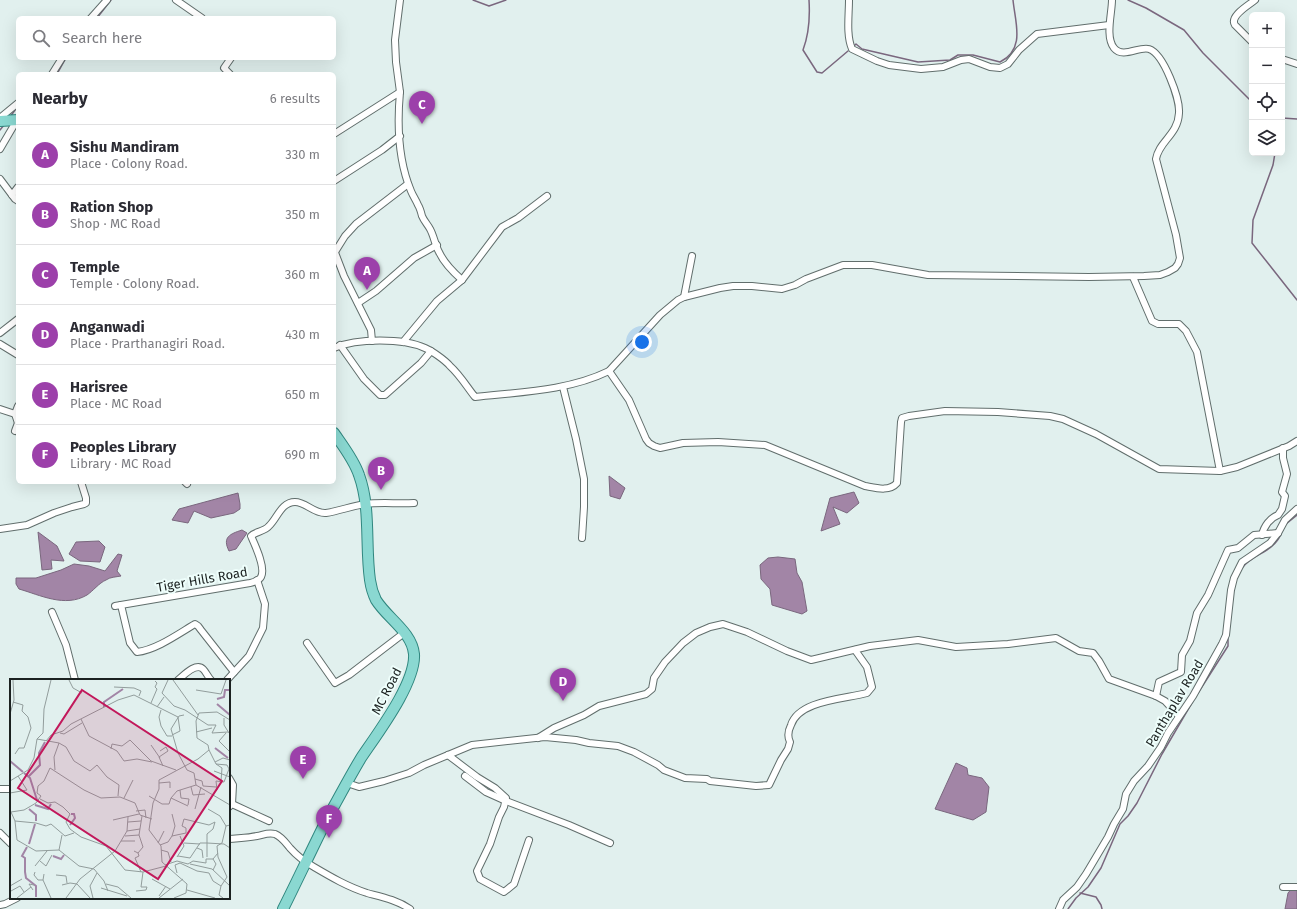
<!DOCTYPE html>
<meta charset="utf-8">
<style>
:root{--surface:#fff;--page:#f7f7f7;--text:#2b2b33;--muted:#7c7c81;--line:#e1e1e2;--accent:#9c40aa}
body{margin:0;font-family:"Fira Sans",sans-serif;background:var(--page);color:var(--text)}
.controls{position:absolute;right:12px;top:12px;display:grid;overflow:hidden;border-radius:6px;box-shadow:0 4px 16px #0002}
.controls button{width:36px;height:36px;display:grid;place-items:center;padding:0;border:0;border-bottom:1px solid var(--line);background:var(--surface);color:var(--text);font:20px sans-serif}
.you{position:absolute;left:642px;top:342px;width:14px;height:14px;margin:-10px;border:3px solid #fff;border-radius:50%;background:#1a73e8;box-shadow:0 0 0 6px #1a73e833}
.badge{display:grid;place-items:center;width:26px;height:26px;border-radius:50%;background:var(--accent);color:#fff;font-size:13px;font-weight:700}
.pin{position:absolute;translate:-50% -33px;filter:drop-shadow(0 1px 2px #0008)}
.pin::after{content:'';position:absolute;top:21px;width:14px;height:12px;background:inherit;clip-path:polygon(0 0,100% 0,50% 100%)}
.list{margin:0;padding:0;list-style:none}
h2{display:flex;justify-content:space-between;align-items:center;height:52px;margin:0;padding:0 16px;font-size:17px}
h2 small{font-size:13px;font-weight:400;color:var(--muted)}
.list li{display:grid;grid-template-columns:26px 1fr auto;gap:12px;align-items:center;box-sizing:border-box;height:60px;padding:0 16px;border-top:1px solid var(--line)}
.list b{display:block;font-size:15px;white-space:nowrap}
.list p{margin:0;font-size:13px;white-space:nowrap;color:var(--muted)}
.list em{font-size:13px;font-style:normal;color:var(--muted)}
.icon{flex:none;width:22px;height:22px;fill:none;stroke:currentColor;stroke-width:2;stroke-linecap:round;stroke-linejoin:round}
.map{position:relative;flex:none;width:1297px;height:909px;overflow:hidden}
.search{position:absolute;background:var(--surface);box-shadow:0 4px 16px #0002;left:16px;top:16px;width:320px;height:44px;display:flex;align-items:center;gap:10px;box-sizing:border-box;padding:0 14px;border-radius:6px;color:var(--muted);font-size:15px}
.panel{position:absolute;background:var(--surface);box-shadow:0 4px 16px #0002;left:16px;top:72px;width:320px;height:412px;border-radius:6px}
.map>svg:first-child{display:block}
</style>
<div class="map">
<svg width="1297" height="909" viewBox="0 0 1297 909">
<rect width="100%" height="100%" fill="#e1f0ee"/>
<!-- water -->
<g fill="#a285a6" stroke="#7a677e">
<path d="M609,476L625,488L620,499L610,496Z"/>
<path d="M854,492L859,503L847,513L833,507L840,524L821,531L830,498Z"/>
<path d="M238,493L240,504V509L234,513L211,518L194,511L188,523L172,520L179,509Z"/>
<path d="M242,530L247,533L236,549L229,551C222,537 230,534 242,530Z"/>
<path d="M38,532L57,546L64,561L51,560L52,569L42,570Z"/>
<path d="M99,541L105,547L100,562L80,561L69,554L76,542Z"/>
<path d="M118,554L122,555L117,571L121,576C116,577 110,577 106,580C99,583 93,591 87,595C65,608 40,595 19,589L16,584V578H36L61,570L74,564L89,566L105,571Z"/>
<path d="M778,557L795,559L797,573L802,582L807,611L802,614L772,605L770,589L761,579L760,565L768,558Z"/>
<path d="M956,763L967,768L968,775L982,778L989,787L986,812L973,820L935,809Z"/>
<path d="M1293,887H1297V909H1285L1288,893Z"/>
</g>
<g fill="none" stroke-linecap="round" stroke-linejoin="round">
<!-- stream -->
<g stroke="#7a677e" stroke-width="1.5">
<path d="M473,0L489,6L506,0"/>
<path d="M809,0C810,16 809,34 803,50L817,72L822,73L848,51"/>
<path d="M1128,0L1146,8L1184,30L1203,53L1252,102"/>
<path d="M97,18L111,0"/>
<path d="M855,45L856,44L862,49L918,62L950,60L958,55H973L1000,62C1026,49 1015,22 1013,0"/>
<path d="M57,74L66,58"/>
<path d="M10,117L15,110L18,108"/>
<path d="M1282,118L1297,119"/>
<path d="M0,130L4,125"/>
<path d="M1275,153L1273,165L1253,220L1252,243L1297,300"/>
<path d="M1286,524L1297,515"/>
<path d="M1242,568C1253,553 1273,553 1281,534"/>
<path d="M1198,693L1228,646V637"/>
<path d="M1080,893L1096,897L1101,905L1102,909"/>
<path d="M1068,909L1076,898L1088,887L1101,868L1120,824L1128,816L1137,803L1162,754L1193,701"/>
</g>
<!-- street casing -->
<g stroke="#616e6c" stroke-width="8">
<g id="street">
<path d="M176,0L202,18"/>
<path d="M400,0L395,40L396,62L400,92"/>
<path d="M849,0C849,15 846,35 852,49L877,61L889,65L921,69L943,67L961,60L969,59L990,67L1000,68L1008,64L1019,50L1037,34L1109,25"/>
<path d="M91,18L107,0"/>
<path d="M1252,42L1235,25C1229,16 1249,5 1255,0"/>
<path d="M1282,59L1297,64"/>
<path d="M52,74L62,58"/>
<path d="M230,74L224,68L231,58"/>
<path d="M1,117L18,103"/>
<path d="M334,134L400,92C397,125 398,160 411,191C413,196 416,200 418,205C420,208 421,212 422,216C424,221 428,225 430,229C434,236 435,245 439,252C444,263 453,272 462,280"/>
<path d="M0,149L17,120"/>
<path d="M0,179L15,199L18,201"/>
<path d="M334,181L382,150L400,136"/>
<path d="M12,195L18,187"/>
<path d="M334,250L344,276L371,330L372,341"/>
<path d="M335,252L345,236L356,224L408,184"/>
<path d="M1133,277L1152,321L1158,324H1179L1186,331L1197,352L1220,471"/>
<path d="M684,297L692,256"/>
<path d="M358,303L376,291L414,258L437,245"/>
<path d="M0,333L18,319"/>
<path d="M403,342L437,301L462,280L502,227L518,218L547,196"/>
<path d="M0,344L18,355"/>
<path d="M340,345L364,379L380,395H385L421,363L431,351"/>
<path d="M334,348C357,338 403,338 425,348C432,351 445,360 450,366C460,375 467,387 475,397C520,392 568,391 609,371L660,315L678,300L684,297L720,288L733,286H752L782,289L795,285L806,279L843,265H872L928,275L1089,277L1144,276L1160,275L1168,272L1175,268L1178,264L1180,258L1176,235L1156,159C1159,141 1178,135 1179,113C1180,99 1164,54 1149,49C1139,46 1123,59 1114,48C1105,37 1112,13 1112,0"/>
<path d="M609,371L629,400L646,439L649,443L654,446L660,448L683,443L718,442L765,445L865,486C876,488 889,492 897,483L901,422L902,418L909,416L945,411L998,412L1050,416L1063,419L1096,434L1159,469L1220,471L1237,467L1289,446L1297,441"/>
<path d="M563,387L576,439L584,479V507L582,538"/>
<path d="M18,406L15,414L18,423"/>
<path d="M0,409L15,414"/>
<path d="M15,431L18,423"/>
<path d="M185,482L187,484"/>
<path d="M0,529L27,525L54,513L72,507L84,504L86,503V498L81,482"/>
<path d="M1262,535C1264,526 1270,518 1278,515L1282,509L1285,496L1282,492L1287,474L1283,458V448"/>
<path d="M121,605L130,643L137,652C156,650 178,634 195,624L198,626L201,630L234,672"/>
<path d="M115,606L250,583C254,582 259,581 261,577C266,568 255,545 251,536C256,531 264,532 269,526C277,519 281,502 295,502C306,502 314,514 326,513C339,511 352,506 365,504C381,502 398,504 414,503"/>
<path d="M52,612L66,645L75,680"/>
<path d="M307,643L335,683L349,675L404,633"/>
<path d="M178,680C184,675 196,662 203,669C206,672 208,677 211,680"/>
<path d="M227,680L249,656L263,628L265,604L257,580"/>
<path d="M1156,696L1159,682L1181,672L1182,655L1190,641L1197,613L1208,595L1228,550L1238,548L1254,535L1278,533"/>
<path d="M538,738L554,728L584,715L599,706L646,694L652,689L654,678L665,662L683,643L696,633L710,627L723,624L747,632L787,651L811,660L870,646L918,640L956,647L1008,644L1056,638L1079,651L1093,653L1099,661L1109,679L1156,696L1165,701L1179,716"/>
<path d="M448,755L477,777L495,788L506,798L504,807L499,817L490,844L477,871L480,879L504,892L514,884L529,840"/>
<path d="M465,776L486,792L506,801L569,825L610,843"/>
<path d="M229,778L233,785L232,804"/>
<path d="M347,783L359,787L384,781L409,773L424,765L472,745L545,737L576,740L589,743L618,746L634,752L658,765L664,770L685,778L707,779L710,781L756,786L769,785L781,760L788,749L790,742C787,736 788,731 791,725C799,700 845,699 867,693L872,687L867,667L855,650"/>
<path d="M0,789H11"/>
<path d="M229,807L232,804L269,821"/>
<path d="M0,833L11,844"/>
<path d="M229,839C238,838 248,838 257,836C263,835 268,832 275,834C282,837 285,842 290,848C297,856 305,862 314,867C331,877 348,887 367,893C382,897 397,900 410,909"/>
<path d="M1283,887H1297"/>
<path d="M0,905L5,904L17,898"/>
<path d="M1059,909L1063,900L1077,887L1086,874L1108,837L1114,824L1123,809L1126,794L1134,781L1148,766L1161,747L1168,733L1193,696L1222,644L1226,635L1231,590L1234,578L1242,562L1270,543L1278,533L1285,520L1297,509"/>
</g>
</g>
<!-- primary casing -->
<g stroke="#30877f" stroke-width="12">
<g id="primary">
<path d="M0,121L18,120"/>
<path d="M283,909C298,879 312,849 327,819C338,799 349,778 361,758C377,734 416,683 414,654C412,632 387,618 376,600C373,594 371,587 370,580C365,545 371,508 359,475C354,460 343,446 334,433"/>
</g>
</g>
<!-- street -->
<use href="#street" stroke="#fff" stroke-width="6"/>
<!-- primary -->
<use href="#primary" stroke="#8ad8d1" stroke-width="10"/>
</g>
<g text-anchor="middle" stroke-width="4" stroke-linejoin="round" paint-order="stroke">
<!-- street labels -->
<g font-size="13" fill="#1b2120" stroke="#eefefb">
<text transform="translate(202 579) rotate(-10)" y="5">Tiger Hills Road</text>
<text transform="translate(386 691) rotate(-63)" y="5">MC Road</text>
<text transform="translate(1174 703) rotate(-59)" y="5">Panthaplav Road</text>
</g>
</g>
<!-- overview -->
<g transform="translate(10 679)">
<rect width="220" height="220" fill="#e1f0ee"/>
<path fill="none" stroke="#a285a6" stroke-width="2" d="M207,20L214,18L215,11H220M207,25L220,36M94,28V23L113,10M205,69L218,79M0,82L13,93M14,94L20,99L27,121M18,98L30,86L29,74L35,63M25,126L38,130L41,125M19,130L26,136V142M60,146L65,139L64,135H61M19,165L25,145M17,168L12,177L15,179V193L16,199L26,207V218M43,177L51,180L54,176"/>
<path fill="none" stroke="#929d9c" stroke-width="1" d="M41,1L34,30L33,54L27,60L49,64L56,68L64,82L80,92L87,86L97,98L109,106L108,117M59,1L63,9L72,14M158,1L152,14L164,27L175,31L198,46H206L202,54L218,53M163,1L188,36M104,8L124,9M124,9L131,12L129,17M186,11L211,15L216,1M3,23L13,26L12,32L18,38L21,49L14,69H9L5,75M141,24L147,10L145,8L147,4L145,2M147,28L154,18M151,31L149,38L151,47L157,57H162M158,33L168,38L170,52L162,56M0,35L4,21L3,1M174,36L169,37L161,50L168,74L177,91L184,94L186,106L220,126M214,39V46L219,54M71,40L79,57L107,72L114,82L127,80L142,83M186,53L202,49M50,54L54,55L72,44M216,54L209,62L220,73M36,62L41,56L53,52L61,45L108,21L124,16L158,33M141,66L150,79M101,70L102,65L112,67L120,61L141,82L166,91M199,71L206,85L217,86L219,90L214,103L206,102L207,111L203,115M150,72L156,68L158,72L149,78L153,87M205,83L213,79L220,81M206,85L212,89L211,102M45,91L44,78L49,64M204,92L220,98M185,100L192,102L193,107L206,108M0,102L18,91L24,79L27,60M149,104L160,103V109M181,108L183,116L195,115M170,111L171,119L179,120L178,126M0,114L17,111L8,97M139,117L152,125H159L161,119L178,127M114,119L123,101M161,119L167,112L186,106M30,120L38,124L45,123L53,128L60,135L56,143L60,150L71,158L96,167L115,191L133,193L156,187M185,130L191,108M198,130L210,137L216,147M126,132L135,131L136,139M1,133L14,131L26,124L31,117L27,114L28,107L34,102L40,89L74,111L91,119L110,118L125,124L130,136L142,140M1,133L5,142L7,161L26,172L49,171L69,187L84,190L94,202L98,212M162,135L165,147L162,157M118,138L117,152L111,162H125M103,141L129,135M5,142L26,144L36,147L41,145L55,157L64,154M118,143L131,142M117,152L130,150M176,154V149L172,147L174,140L199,146L205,143L203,150L197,155V164M115,157L129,156M148,164L154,152M174,164L190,165M212,164L216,147L220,146M150,166L158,163L162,157L176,154M187,169L192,171L193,179M49,171L52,156M151,171L158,173L161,183M124,172L128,174L129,177L125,179L131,193M128,174L133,168L129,156L132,137M168,177L180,179L190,164H197M167,178L174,167L170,157M197,178V164L214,165L220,169M30,182L36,187L42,176M180,185L202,190L220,207M155,186L167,182L178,185L183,182L196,184V180H203L208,174M25,187L37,172M203,191L206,185L203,180M25,193L24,196L28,201H33M167,194L165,186L170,184L187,192L199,194L203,202L211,207L209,216L213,219M34,195L33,201L41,219M46,196L56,197L57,204M142,200L160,210M96,205L108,208L121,219M52,206L60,204L67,205L80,219M0,207L12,200M211,207L217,198L208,178L207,167L212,164M91,209L117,217M23,211L19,205L24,206M177,211L205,219M1,212L10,207L14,213M126,212L136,211L137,208H131L133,193M149,217L156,207M7,219L21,208M56,219L70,200L105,172L111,162M83,219L80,207L87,194M149,219L173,200M164,219L176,214L177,205L152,183L151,167L139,151L143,124L149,110V101L188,80L199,71L198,66L187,59L186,42L189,34L207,33L220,41"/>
<path fill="#c2185b" fill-opacity="0.15" stroke="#c2185b" stroke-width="2" d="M72,11L212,102L148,200L8,109Z"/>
<rect width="220" height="220" fill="none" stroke="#1b2120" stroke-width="2"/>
</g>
</svg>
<div class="controls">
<button>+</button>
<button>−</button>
<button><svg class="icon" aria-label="locate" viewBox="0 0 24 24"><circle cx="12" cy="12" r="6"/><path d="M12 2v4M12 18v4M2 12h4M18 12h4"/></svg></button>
<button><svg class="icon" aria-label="layers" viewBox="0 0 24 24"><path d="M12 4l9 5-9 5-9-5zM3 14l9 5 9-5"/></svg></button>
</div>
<div class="you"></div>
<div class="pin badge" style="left:367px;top:290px">A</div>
<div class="pin badge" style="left:381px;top:490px">B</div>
<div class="pin badge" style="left:422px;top:124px">C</div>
<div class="pin badge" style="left:563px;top:701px">D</div>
<div class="pin badge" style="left:303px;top:779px">E</div>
<div class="pin badge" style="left:329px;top:838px">F</div>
<div class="search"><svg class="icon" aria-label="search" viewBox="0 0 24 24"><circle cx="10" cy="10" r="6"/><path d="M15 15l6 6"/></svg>Search here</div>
<section class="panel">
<h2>Nearby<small>6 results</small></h2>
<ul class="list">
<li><span class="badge">A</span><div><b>Sishu Mandiram</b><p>Place · Colony Road.</p></div><em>330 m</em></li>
<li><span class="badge">B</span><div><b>Ration Shop</b><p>Shop · MC Road</p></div><em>350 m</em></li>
<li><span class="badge">C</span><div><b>Temple</b><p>Temple · Colony Road.</p></div><em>360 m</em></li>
<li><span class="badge">D</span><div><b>Anganwadi</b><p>Place · Prarthanagiri Road.</p></div><em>430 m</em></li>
<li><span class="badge">E</span><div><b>Harisree</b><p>Place · MC Road</p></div><em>650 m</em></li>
<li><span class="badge">F</span><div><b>Peoples Library</b><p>Library · MC Road</p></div><em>690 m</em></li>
</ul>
</section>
</div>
